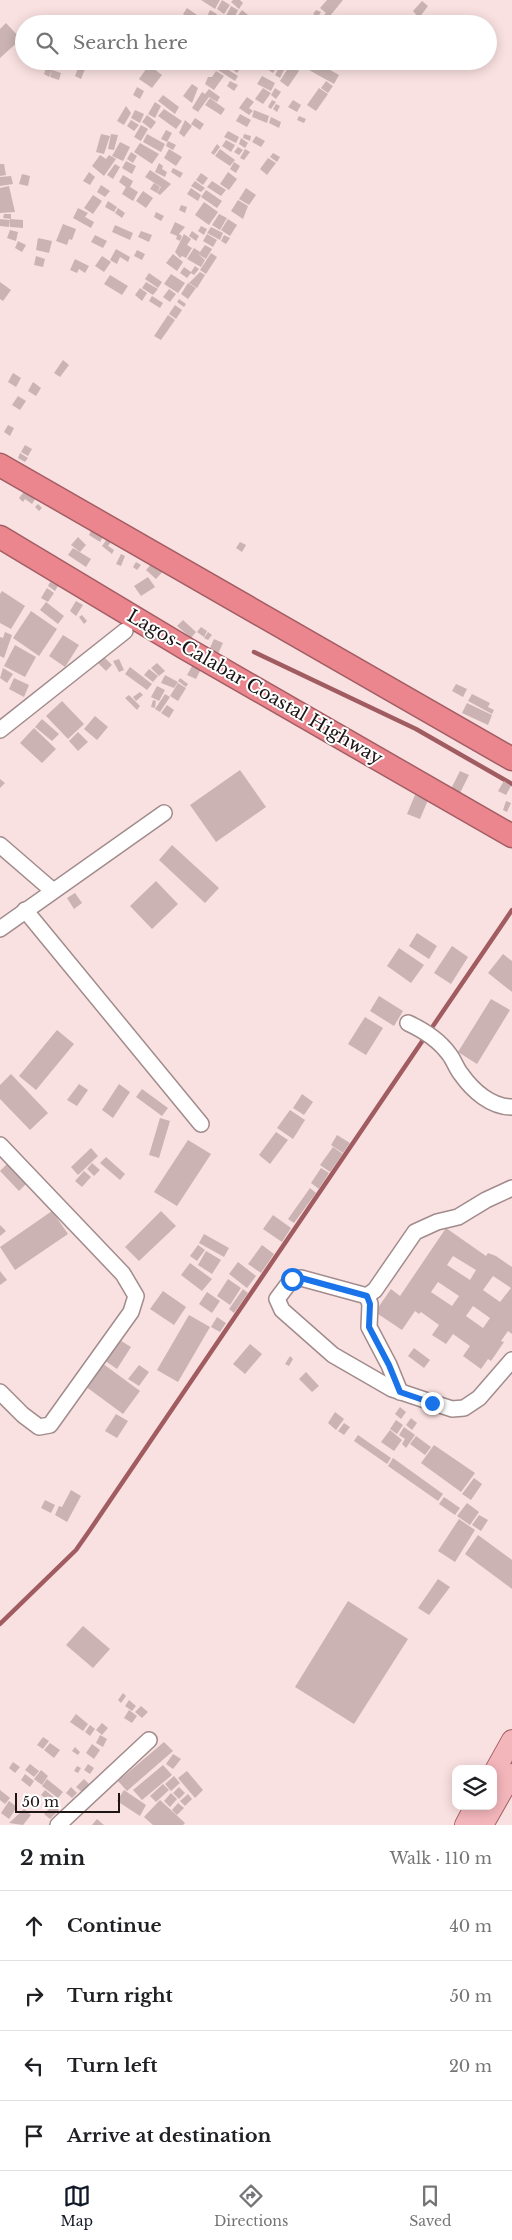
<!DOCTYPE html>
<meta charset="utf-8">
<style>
:root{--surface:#fff;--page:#f2f2f2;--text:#202124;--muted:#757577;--line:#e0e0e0;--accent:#111827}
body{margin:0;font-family:"Libre Baskerville",serif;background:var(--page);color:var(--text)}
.controls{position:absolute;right:15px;bottom:15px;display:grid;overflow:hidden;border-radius:10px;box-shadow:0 2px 12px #0003}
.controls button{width:45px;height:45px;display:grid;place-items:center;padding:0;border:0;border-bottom:1px solid var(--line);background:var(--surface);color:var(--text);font:25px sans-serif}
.scale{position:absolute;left:15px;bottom:12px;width:105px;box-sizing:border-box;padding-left:5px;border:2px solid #1e1515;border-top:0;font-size:14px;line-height:18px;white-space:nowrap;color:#1e1515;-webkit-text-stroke:4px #fff;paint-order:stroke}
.stop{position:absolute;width:15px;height:15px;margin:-11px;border:4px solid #1a73e8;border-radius:50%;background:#fff}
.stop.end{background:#1a73e8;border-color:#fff;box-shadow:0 1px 5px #0008}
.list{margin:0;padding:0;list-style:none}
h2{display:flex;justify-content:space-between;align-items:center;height:65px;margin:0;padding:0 20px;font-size:21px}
h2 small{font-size:16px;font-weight:400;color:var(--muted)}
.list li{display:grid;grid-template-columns:32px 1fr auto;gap:15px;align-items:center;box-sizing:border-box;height:70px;padding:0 20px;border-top:1px solid var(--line)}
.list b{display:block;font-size:19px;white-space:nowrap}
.list em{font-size:16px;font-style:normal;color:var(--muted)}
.icon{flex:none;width:28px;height:28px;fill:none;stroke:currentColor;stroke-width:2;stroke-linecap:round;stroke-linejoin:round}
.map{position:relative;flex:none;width:512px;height:1825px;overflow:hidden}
.search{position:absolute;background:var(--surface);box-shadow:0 2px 12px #0003;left:15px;right:15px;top:15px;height:55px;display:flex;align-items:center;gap:12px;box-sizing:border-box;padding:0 18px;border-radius:28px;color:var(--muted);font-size:19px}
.sheet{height:345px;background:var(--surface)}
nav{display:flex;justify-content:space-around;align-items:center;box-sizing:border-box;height:70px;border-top:1px solid var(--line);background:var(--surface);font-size:14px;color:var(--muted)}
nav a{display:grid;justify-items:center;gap:2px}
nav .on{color:var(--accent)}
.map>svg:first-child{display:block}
</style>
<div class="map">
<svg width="512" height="1825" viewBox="0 0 512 1825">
<rect width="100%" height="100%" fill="#fae1e1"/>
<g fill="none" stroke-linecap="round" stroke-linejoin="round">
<!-- stream -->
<g stroke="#a05c61" stroke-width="4.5">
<path d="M254,652L416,729L512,784"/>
<path d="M433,1026L512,910"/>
<path d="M0,1624L76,1550L90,1530L423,1040"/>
</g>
</g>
<!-- building -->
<g fill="#cbb3b3" fill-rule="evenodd">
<path d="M201,0H220L215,9Z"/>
<path d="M222,0L230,5L224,14L217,9Z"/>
<path d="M233,0H240L243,3L239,9L231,2Z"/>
<path d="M327,0H343L325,22L321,18L326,13L320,8Z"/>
<path d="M422,1L428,6L419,18L413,11Z"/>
<path d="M231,6L238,10L233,20L226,16Z"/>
<path d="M187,8L197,15L193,21L183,14Z"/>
<path d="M210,10L217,14L212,24L205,21Z"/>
<path d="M242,10L253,19L250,24L243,19L240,24L234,21Z"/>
<path d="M316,10L321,12L318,17L313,14Z"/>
<path d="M6,23L21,39L0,58V29Z"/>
<path d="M22,38H24V48H20Z"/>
<path d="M214,61L221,63L215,70L210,66Z"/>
<path d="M222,61H243L245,62L237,73Z"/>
<path d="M292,61H303L298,68L291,63Z"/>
<path d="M314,61L339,75L334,84L309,70Z"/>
<path d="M269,62L277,67L273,73L265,68Z"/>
<path d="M281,64L286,66L280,78L275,75Z"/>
<path d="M149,65L162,75L152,88L139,79Z"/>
<path d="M221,65L238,76L235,81L218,70Z"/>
<path d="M290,65L299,71L288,87L280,81Z"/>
<path d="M79,66L85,69L81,79L75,76Z"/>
<path d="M46,68L52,70L49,77L44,74Z"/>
<path d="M52,70L61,73L59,80L50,77Z"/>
<path d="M216,71L224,76L214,90L205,84L208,77H212Z"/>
<path d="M262,76L275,83L271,91L257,84Z"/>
<path d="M230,81L238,85L234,91L227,86Z"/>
<path d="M326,81L333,86L328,93L321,88Z"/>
<path d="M192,84L198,88L192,103L183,96Z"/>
<path d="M137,87L144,91L140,99L133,95Z"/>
<path d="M263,88L271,93L263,104L255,99Z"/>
<path d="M275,88L281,92L276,99L271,95Z"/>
<path d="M319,88L328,94L316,111L307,105Z"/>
<path d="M209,89L220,97L217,102L209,97L198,112L192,108L202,92L205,94Z"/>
<path d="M163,95L179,107L175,114L158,101Z"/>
<path d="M247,97L254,102L249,108L253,111L249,115L239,108Z"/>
<path d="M210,98L225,109L221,115L205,105Z"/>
<path d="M272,100L276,102L271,109L268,107Z"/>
<path d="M293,100L301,105L297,112L288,107Z"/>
<path d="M155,102L161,106L155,118L148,114Z"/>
<path d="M276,104L280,106L277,112L273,109Z"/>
<path d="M126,106L131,113L124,125L117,121Z"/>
<path d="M164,109L182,121L176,129L158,116Z"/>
<path d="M135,110L144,114L140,123L131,118Z"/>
<path d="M254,110L269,116L267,123L252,117Z"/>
<path d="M240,114L251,120L247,127L236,121Z"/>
<path d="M147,115L156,122L151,129L142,122Z"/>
<path d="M299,116L306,119L304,123L297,120Z"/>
<path d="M271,117L281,122L279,128L269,123Z"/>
<path d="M195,118L204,124L200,130L191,124Z"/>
<path d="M131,120L139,125L134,131L127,126Z"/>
<path d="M185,120L192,126L184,137L179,133Z"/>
<path d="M141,125L148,129L141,141L134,137Z"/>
<path d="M166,130L172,133L167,142L161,139Z"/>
<path d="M228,131L239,137L236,143L224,137Z"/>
<path d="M101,134L110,136L104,154L96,152Z"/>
<path d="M111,134L118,135L114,150L108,149Z"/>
<path d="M147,134L165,144L161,152L143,142Z"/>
<path d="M244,134L251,136L250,141L243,138Z"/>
<path d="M256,136L265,141L261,147L252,142Z"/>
<path d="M241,138L248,143L245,148L239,144Z"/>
<path d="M226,140L235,145L231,152L222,146Z"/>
<path d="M168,141L176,145L173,150L166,146Z"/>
<path d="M120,142L130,147L123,161L112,156Z"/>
<path d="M140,143L159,154L152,164L134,152Z"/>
<path d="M217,144L220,147L214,155L211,153Z"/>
<path d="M238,147L243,150L239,155L234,152Z"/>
<path d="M169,149L182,157L176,166L164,158Z"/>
<path d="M220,149L235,160L230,166L215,156Z"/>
<path d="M245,149L250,152L244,160L240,158Z"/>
<path d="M131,152L137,156L133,163L127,159Z"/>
<path d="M273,153L280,157L277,162L270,157Z"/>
<path d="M100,155L106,159L109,155L116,159L104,176L92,166Z"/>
<path d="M268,158L276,163L267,175L260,169Z"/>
<path d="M126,161L136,166L132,174L122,168Z"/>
<path d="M234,162L240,166L236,173L230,169Z"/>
<path d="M159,163L163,166L162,169L167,172L165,177L155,172Z"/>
<path d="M0,164H4L6,175L0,176Z"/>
<path d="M115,164L120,167L113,179L107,175Z"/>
<path d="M173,168L183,173L180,178L171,172Z"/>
<path d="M150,170L171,184L160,195L157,193L161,187L145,177Z"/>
<path d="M89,172L95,177L90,185L83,181Z"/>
<path d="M228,172L237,179L229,190L220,184Z"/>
<path d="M201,173L208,178L203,185L196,180Z"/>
<path d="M22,174L30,176L28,186L19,184Z"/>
<path d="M123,175L133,181L130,187L138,192L133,201L122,194L126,187L119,182Z"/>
<path d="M11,176L13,184L0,186V177Z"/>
<path d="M195,181L205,188L201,192L191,186Z"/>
<path d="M212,181L226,190L221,196L207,187Z"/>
<path d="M154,183L160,187L157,193L150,189Z"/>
<path d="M101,185L110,191L105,197L97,192Z"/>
<path d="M9,186L15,212L0,213V188Z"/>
<path d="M191,188L201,195L198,201L187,194Z"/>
<path d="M246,188L256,195L249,205L239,199Z"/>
<path d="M206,190L222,201L217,208L201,197Z"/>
<path d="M143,191L153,198L146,208L136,201Z"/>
<path d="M93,195L102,201L93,214L84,208Z"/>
<path d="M238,200L248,206L243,219L231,211Z"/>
<path d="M108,201L117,207L114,212L105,207Z"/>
<path d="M204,202L218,212L209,225L195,215Z"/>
<path d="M181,205L187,207L185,213L179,210Z"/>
<path d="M78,208L88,213L85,217L94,222L91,228L73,218Z"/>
<path d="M118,208L125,213L122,218L115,213Z"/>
<path d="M156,212L164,216L161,221L154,217Z"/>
<path d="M4,214H11V219L3,218Z"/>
<path d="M219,214L227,218L220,230L212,225Z"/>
<path d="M0,219L10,220L9,227L0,226Z"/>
<path d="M10,219L23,220V228L10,227Z"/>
<path d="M228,219L237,225L230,236L221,230Z"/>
<path d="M175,222L185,227L179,234L182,236L180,241L176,239L177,236L170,233Z"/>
<path d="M63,224L76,229L72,240L69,239L67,245L56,241Z"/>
<path d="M115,225L133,233L130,240L112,232Z"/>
<path d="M201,226L207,229L204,235L198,231Z"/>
<path d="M211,227L223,233L220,240L207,233Z"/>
<path d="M10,230L18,232L16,241L7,238Z"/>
<path d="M141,231L152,235L149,242L138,237Z"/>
<path d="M192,231L199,236L196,241L189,236Z"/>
<path d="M184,234L191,239L187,245L192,248L186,258L182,256L180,258L175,252Z"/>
<path d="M207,234L217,240L213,247L203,241Z"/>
<path d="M95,235L107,241L103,248L91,242Z"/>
<path d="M224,235L230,238L226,244L221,241Z"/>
<path d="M38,238L52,241L49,253L36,250Z"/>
<path d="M18,241L26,245L22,252L15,248Z"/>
<path d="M205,245L212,249L206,259L198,254L205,260L201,267L187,259L194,248L200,252Z"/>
<path d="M116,249L130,257L128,262L120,257L117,264L110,260Z"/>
<path d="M137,250L145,254L142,260L134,256Z"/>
<path d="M211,253L217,257L206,274L200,270Z"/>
<path d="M173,254L183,262L177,271L166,263Z"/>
<path d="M36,256L45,259L43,267L34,265Z"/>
<path d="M102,256L111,262L104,272L95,266Z"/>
<path d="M75,259L89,266L85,273L79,269L77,273L70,270Z"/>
<path d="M195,266L199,269L194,275L191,273L187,278L180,273L184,267L191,272Z"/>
<path d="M200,272L205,275L197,288L189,283Z"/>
<path d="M149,273L162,282L158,288L145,279Z"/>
<path d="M171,274L185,283L178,293L164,284Z"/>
<path d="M110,275L128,286L122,295L104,284Z"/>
<path d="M0,282L11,290L3,301L0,299Z"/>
<path d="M146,282L158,289L153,295L142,288Z"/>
<path d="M188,283L196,288L188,299L181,294Z"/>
<path d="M140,288L147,293L142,301L135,295Z"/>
<path d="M169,289L176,294L170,302L163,297Z"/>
<path d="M152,296L163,303L160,308L149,301Z"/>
<path d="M179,299L186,304L184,307L177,302Z"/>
<path d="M175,305L182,310L176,319L169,314Z"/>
<path d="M168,315L175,320L161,340L154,336Z"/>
<path d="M63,360L69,365L60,377L54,373Z"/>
<path d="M13,373L21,378L16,387L8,382Z"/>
<path d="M33,382L41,388L36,396L28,391Z"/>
<path d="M18,396L26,401L20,410L12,405Z"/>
<path d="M8,425L14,428L10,436L4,432Z"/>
<path d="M25,445L32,449L28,456L21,452Z"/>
<path d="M20,453L28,458L25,462L18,458Z"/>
<path d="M27,488L39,493L32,504L25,499L23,502L19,498Z"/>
<path d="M38,504L42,508L39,511L35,507Z"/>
<path d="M92,529H108L100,542L89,535Z"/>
<path d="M78,537L86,545L80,552L71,545Z"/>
<path d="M107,539L111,542L108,546L114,550L112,554L102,546Z"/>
<path d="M240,542L246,545L242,552L236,548Z"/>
<path d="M73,548L91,559L86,567L68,555Z"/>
<path d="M121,554L125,556L121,566L116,564Z"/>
<path d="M155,560L165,569L156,579L146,570Z"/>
<path d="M136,562L141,565L137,570L133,567Z"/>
<path d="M148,577L155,587L141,596L134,586Z"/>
<path d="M50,582L58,586L55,591L48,586Z"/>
<path d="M47,588L54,593L48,602L41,598Z"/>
<path d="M2,591L25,606L11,629L0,623V594Z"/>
<path d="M76,601L83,605L76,616L70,611Z"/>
<path d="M46,602L64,616L58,624L40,610Z"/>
<path d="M31,611L57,629L39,656L13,638Z"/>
<path d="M82,615L87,621L84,624L79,617Z"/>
<path d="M183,620L196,632L191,638L177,626Z"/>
<path d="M201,627L207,631L204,637L197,632Z"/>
<path d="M5,632L12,635L4,658L0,656V637L3,638Z"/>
<path d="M208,632L212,635L208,640L204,638Z"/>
<path d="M63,635L79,645L65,667L49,656Z"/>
<path d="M214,639L223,643L213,665L204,661Z"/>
<path d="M15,645L36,657L25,677L4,666Z"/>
<path d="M103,656L112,665L106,671L97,662Z"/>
<path d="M119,659L124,670L119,672L113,661Z"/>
<path d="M196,659L204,663L196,679L187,675Z"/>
<path d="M157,663L165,671L159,676L151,668Z"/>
<path d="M130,667L152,684L147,690L125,674Z"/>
<path d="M3,668L13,674L7,683L0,678Z"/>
<path d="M149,669L158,676L153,682L144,675Z"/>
<path d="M165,675L178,682L174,688L161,683Z"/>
<path d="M14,678L29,685L24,697L9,689Z"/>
<path d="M180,678L188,684L186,687L178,681Z"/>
<path d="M178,683L186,688L178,701L170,696Z"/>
<path d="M456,684L467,689L463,697L452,691Z"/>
<path d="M157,686L165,690L159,701L151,697Z"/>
<path d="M140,692L143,695L136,701L133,697Z"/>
<path d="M165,694L170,697L160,712L155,709Z"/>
<path d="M472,694L490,703L488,707L494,710L492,714L468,701Z"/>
<path d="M129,695L140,706L137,710L125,698Z"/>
<path d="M153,700L156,701L155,708L151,707Z"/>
<path d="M62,701L84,724L68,739L46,716Z"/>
<path d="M467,703L492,715L488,725L462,713Z"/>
<path d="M167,705L174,710L169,718L161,713Z"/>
<path d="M95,716L108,727L97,740L84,729Z"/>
<path d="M42,719L59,734L52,741L35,727Z"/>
<path d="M34,728L56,749L42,763L20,743Z"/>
<path d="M78,732L88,742L78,751L69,741Z"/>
<path d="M240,770L266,807L216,842L190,805Z"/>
<path d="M460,771L469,775L460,793L451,789Z"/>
<path d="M0,779L5,783L0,788Z"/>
<path d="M504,781L511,786L506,795L498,791Z"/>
<path d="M415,795L428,800L420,819L407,814Z"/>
<path d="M506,801L511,803L507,812L503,810Z"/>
<path d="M172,845L219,888L205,903L159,860Z"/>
<path d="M156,881L178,904L152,929L130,906Z"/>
<path d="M75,893L82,903L74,909L67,898Z"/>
<path d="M417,933L437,946L429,959L409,946Z"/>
<path d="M452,946L468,957L451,984L434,973Z"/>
<path d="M399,948L424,965L411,983L387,966Z"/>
<path d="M503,954L512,961V992L488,973Z"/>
<path d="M379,996L403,1011L394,1026L370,1011Z"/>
<path d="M491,999L510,1010L477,1064L458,1052Z"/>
<path d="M365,1017L383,1028L366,1055L348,1044Z"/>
<path d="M57,1030L74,1044L36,1090L19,1076Z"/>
<path d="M11,1074L48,1113L30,1130L0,1099V1085Z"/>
<path d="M79,1084L88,1090L77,1106L67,1100Z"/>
<path d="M119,1084L130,1092L113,1118L102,1110Z"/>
<path d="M142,1089L168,1108L162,1116L136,1097Z"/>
<path d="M302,1094L313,1102L304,1115L293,1108Z"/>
<path d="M290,1110L305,1120L293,1139L277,1128Z"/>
<path d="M160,1118L170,1121L159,1158L149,1155Z"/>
<path d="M276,1132L288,1140L270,1164L259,1155Z"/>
<path d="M337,1135L350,1143L343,1153L331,1145Z"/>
<path d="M188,1140L211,1154L177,1206L154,1192Z"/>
<path d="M333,1147L343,1154L330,1172L320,1165Z"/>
<path d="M91,1148L98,1156L78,1175L71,1167Z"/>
<path d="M106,1157L125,1174L120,1180L100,1163Z"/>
<path d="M8,1163L27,1183L19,1191L0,1171Z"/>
<path d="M92,1163L100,1170L94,1176L87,1169Z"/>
<path d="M321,1168L329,1173L319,1189L311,1183Z"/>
<path d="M84,1171L91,1177L82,1187L75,1181Z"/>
<path d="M310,1188L316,1193L294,1223L288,1219Z"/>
<path d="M52,1211L68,1234L15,1270L0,1247Z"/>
<path d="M161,1211L176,1226L139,1261L125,1247Z"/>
<path d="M273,1215L291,1228L282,1242L263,1229Z"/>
<path d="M0,1225L6,1231L0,1236Z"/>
<path d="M446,1228L486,1256L488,1253L496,1256L512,1267V1334L508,1331L501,1341L504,1342L491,1361L488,1359L481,1369L463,1356L470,1346L453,1334L446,1344L432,1335L439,1325L421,1312L419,1314L415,1311L402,1330L375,1312L391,1289L400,1296ZM453,1256L476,1270L470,1280L447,1265ZM493,1276L511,1288L500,1302L483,1290ZM438,1282L459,1296L452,1306L431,1292ZM473,1306L490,1318L483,1328L466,1316Z"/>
<path d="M204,1234L229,1248L224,1257L199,1243Z"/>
<path d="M198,1245L205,1250L197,1261L190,1256Z"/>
<path d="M262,1245L274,1254L261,1273L248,1264Z"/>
<path d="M206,1251L221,1260L212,1274L198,1265Z"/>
<path d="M238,1262L256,1276L247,1288L229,1274Z"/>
<path d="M190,1263L212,1279L202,1291L181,1275Z"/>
<path d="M0,1271L7,1280L0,1285Z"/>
<path d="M228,1279L241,1288L230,1305L217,1296Z"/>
<path d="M243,1289L248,1293L234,1313L229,1309Z"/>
<path d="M163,1291L186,1307L174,1325L150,1309Z"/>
<path d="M207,1292L220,1301L212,1313L199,1304Z"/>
<path d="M189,1315L210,1327L178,1382L157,1370Z"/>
<path d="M217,1317L226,1323L220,1332L211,1327Z"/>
<path d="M118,1339L131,1347L117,1369L104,1360Z"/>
<path d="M250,1344L262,1354L245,1374L233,1364Z"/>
<path d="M414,1348L430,1360L424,1368L408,1356Z"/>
<path d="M290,1356L293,1359L289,1366L285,1364Z"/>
<path d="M102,1363L140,1391L123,1414L85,1386Z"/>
<path d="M139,1365L149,1372L139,1386L128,1379Z"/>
<path d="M306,1372L319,1386L312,1392L299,1379Z"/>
<path d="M400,1407L406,1412L401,1419L395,1414Z"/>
<path d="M335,1412L344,1419L336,1430L328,1423Z"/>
<path d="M116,1414L128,1421L117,1438L105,1431Z"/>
<path d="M411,1418L417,1423L412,1430L406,1425Z"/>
<path d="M396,1420L403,1425L397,1434L390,1429Z"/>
<path d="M344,1423L350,1427L344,1435L338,1431Z"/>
<path d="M404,1427L415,1435L406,1448L402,1444L405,1439L399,1435Z"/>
<path d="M390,1430L402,1440L394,1451L381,1442Z"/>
<path d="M358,1435L391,1458L387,1464L354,1441Z"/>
<path d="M416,1436L431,1447L425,1455L410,1444Z"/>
<path d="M434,1445L475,1473L461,1492L421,1463Z"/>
<path d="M393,1458L443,1494L438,1501L388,1466Z"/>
<path d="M474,1478L482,1484L471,1500L462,1494Z"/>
<path d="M71,1490L81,1496L67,1522L55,1515L59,1506L62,1507Z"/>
<path d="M444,1497L460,1508L455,1515L439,1504Z"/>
<path d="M45,1500L55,1505L51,1513L41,1508Z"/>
<path d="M467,1503L479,1512L470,1525L457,1516Z"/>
<path d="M479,1515L488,1520L481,1531L472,1525Z"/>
<path d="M459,1519L475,1530L455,1562L438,1551Z"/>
<path d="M478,1535L512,1560V1589L465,1554Z"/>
<path d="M438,1579L450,1587L429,1615L418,1608Z"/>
<path d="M348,1601L408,1639L354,1724L295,1687Z"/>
<path d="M83,1626L110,1649L93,1668L66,1645Z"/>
<path d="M123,1693L126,1696L121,1703L118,1700Z"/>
<path d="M129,1700L136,1706L132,1711L125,1706Z"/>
<path d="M141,1706L148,1712L142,1718L135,1712Z"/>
<path d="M129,1710L137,1716L132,1723L124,1718Z"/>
<path d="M76,1714L88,1724L83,1731L70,1722Z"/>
<path d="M102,1723L108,1728L102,1735L96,1730Z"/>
<path d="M90,1725L95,1729L90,1736L85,1732Z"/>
<path d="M100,1735L107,1739L103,1747L96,1743Z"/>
<path d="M43,1737L49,1741L43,1749L37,1745Z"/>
<path d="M164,1742L173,1751L127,1791L118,1781Z"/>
<path d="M50,1743L60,1750L54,1758L44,1750Z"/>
<path d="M92,1744L100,1750L94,1759L86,1753Z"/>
<path d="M75,1747L80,1752L78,1755L72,1751Z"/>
<path d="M173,1754L181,1759L173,1769L166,1764Z"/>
<path d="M13,1762L20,1767L15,1773L9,1768Z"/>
<path d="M30,1764L39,1771L34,1777L25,1770Z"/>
<path d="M88,1764L94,1768L90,1774L84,1770Z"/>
<path d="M163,1765L172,1775L142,1800L133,1790Z"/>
<path d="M77,1766L81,1768L78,1773L74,1771Z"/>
<path d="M41,1770L48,1776L42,1785L34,1779Z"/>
<path d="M187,1771L203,1790L195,1798L178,1778Z"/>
<path d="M25,1774L34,1781L30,1787L21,1780Z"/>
<path d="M174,1776L180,1783L171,1791L165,1784Z"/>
<path d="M47,1779L63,1792L58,1798L42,1786Z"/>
<path d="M84,1779L89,1784L82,1792L76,1787Z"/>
<path d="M163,1784L169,1790L156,1802L150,1796Z"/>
<path d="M71,1787L77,1793L72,1798L66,1793Z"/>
<path d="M179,1787L185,1793L179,1799L173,1793Z"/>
<path d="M0,1790L10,1798L5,1804L0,1800Z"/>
<path d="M45,1790L56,1799L52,1803L41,1795Z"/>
<path d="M124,1790L146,1805L140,1816L117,1801Z"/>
<path d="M171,1793L177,1799L170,1807L164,1801Z"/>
<path d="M188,1794L192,1799L185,1806L180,1801Z"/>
<path d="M160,1800L185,1823L183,1825H153L144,1817Z"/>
<path d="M9,1801L17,1807L9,1819L1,1813Z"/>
<path d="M178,1803L184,1808L177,1815L172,1810Z"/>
<path d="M54,1804L59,1810L50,1819L44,1814Z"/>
<path d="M24,1809L31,1815L23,1825L9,1823Z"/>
<path d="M97,1819L104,1825H92Z"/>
</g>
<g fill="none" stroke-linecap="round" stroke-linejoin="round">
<!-- minor casing -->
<g stroke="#a28b8c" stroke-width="18">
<g id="minor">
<path d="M0,730L125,631"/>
<path d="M0,845L52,890"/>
<path d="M25,910L201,1124"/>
<path d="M0,929L164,813"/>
<path d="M408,1023C423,1030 439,1040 449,1054C454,1060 456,1068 461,1074C473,1091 491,1107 512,1107"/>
<path d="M0,1145L123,1274L136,1296L131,1312L50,1425L39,1427L23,1415L0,1392"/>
<path d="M512,1188L486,1200L458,1217L437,1222L415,1232L375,1290L367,1296L301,1278L292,1279L277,1299L282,1310L333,1355L392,1389L452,1409L464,1408L479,1398L512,1360"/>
<path d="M367,1296L370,1304L369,1327L389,1365L400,1392"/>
<path d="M58,1825L149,1740"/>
</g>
</g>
<!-- major casing -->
<g stroke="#a35e64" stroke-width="22">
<g id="major">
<path d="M493,1774L512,1740"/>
<path d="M465,1825L475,1806"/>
<path d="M483,1825L512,1774"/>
</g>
</g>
<!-- highway casing -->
<g stroke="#a35e64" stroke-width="25">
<g id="highway">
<path d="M0,465L512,759"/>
<path d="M0,537L185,648L512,836"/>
</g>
</g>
<!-- minor -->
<use href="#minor" stroke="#fff" stroke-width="15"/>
<!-- major -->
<use href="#major" stroke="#f3b6bb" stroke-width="20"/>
<!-- highway -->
<use href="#highway" stroke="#eb868e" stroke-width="22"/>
</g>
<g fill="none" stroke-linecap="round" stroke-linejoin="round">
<!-- route -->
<path stroke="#1a73e8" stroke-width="6" d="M292,1279L301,1278L367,1296L370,1304L369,1327L389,1365L400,1392L432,1403"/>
</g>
<g text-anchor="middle" stroke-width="4" stroke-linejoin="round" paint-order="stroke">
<!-- street labels -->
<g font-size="18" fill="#1e1515" stroke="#fff">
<text transform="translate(255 687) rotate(30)" y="6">Lagos-Calabar Coastal Highway</text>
</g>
</g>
</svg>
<div class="controls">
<button><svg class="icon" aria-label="layers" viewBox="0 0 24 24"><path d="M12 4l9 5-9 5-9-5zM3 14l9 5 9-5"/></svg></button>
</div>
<div class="scale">50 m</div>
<div class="stop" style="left:292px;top:1279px"></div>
<div class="stop end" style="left:432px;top:1403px"></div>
<div class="search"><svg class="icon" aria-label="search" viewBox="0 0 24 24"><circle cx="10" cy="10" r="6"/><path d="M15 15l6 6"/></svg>Search here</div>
</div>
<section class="sheet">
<h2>2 min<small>Walk · 110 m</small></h2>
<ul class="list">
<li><svg class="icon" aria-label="ahead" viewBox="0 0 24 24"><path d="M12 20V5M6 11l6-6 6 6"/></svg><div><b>Continue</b></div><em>40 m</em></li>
<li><svg class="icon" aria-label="right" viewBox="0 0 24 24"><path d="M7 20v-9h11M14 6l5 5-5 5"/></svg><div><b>Turn right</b></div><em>50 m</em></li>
<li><svg class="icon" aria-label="left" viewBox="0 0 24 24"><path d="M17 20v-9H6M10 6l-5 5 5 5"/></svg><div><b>Turn left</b></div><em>20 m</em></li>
<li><svg class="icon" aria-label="arrive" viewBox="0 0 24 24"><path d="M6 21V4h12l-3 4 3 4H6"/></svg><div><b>Arrive at destination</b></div></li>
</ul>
</section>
<nav>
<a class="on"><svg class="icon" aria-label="map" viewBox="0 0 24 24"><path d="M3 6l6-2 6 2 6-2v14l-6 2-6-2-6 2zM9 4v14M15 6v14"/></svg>Map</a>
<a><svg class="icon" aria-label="directions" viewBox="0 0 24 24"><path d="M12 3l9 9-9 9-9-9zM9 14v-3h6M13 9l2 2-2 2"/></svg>Directions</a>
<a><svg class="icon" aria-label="saved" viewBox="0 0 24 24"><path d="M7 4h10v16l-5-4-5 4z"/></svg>Saved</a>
</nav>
